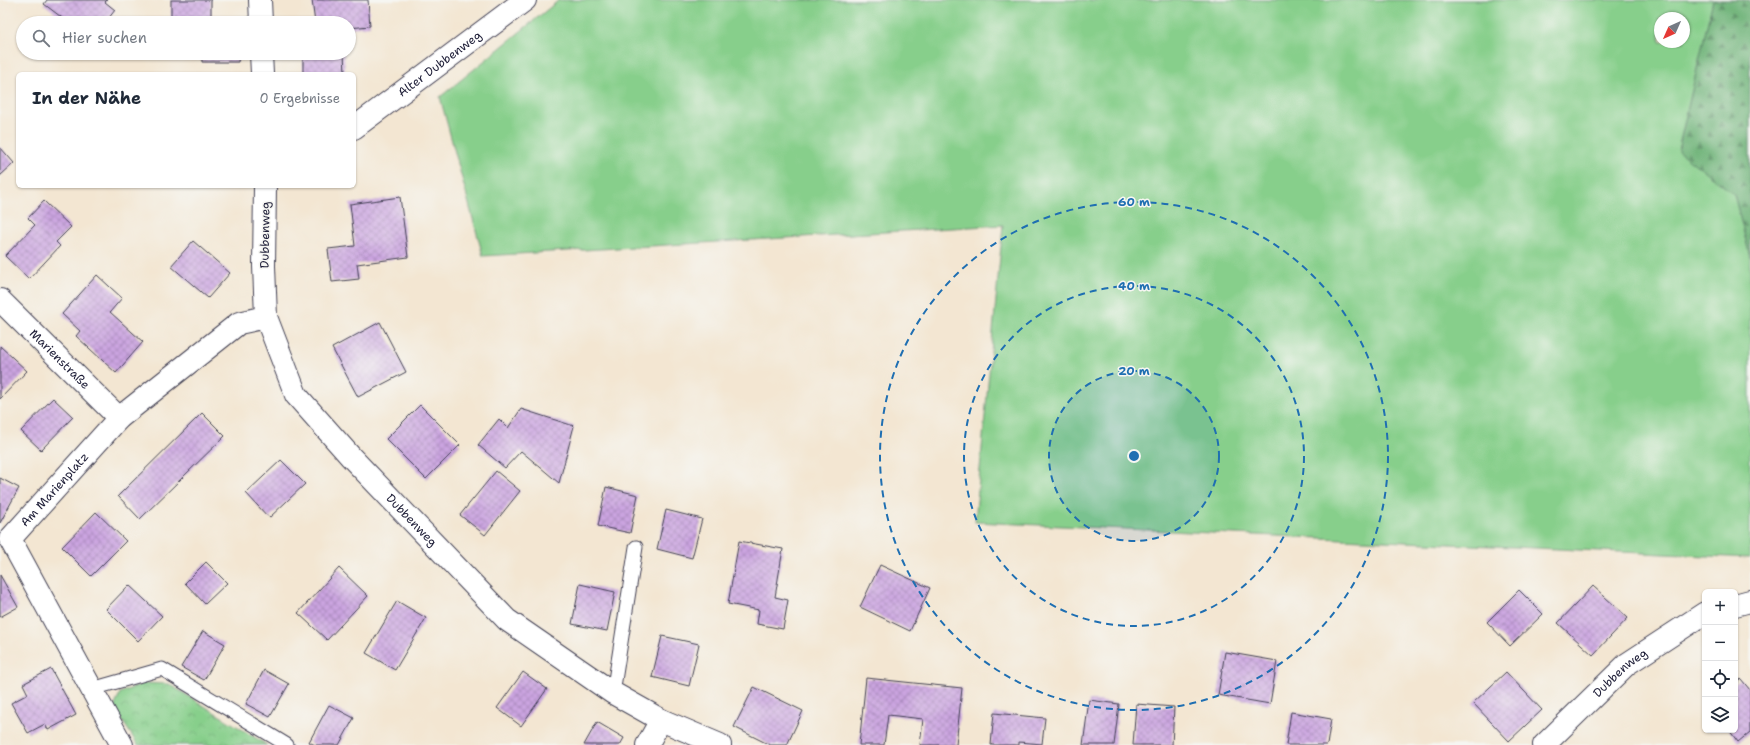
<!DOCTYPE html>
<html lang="de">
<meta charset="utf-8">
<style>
:root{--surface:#fff;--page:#f2f2f3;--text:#1f2937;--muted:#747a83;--line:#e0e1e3}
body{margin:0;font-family:"Shantell Sans",sans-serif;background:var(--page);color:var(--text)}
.controls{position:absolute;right:12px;bottom:12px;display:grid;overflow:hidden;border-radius:6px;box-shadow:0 1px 3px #0004}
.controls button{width:36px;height:36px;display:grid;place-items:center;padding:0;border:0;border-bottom:1px solid var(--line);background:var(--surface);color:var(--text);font:20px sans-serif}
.compass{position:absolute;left:1654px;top:12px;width:36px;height:36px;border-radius:50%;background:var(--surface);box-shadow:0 1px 3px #0004;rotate:225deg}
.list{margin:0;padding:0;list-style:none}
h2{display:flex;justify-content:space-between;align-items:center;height:52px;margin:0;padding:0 16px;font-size:17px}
h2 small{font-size:13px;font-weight:400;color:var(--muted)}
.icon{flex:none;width:22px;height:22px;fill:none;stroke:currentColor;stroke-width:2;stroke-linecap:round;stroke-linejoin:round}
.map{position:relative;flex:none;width:1750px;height:745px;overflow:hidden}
.search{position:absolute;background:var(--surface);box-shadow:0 1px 3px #0004;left:16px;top:16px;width:340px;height:44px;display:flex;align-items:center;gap:10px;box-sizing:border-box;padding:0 14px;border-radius:22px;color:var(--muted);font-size:15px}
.panel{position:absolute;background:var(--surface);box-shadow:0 1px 3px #0004;left:16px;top:72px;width:340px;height:116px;border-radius:6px}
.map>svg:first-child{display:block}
</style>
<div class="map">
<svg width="1750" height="745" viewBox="0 0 1750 745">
<defs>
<pattern id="forest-firs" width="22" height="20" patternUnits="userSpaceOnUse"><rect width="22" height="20" fill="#6db277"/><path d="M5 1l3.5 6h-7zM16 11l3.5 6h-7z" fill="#599063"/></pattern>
<pattern id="park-crowns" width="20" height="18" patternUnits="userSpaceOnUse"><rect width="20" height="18" fill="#87cf8b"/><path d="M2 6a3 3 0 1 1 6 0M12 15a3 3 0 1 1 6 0" fill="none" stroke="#74b179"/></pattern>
<pattern id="building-cross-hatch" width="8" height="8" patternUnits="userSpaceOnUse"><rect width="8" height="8" fill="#cba4e0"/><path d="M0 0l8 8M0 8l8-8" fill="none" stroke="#a485b7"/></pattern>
</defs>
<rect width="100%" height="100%" fill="#f6f6f2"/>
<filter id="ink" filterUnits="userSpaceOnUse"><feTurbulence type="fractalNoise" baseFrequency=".025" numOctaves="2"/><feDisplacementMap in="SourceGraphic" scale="8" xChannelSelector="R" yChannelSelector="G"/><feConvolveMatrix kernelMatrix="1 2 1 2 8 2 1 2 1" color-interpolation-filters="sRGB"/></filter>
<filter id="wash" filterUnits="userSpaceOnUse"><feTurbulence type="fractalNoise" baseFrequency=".012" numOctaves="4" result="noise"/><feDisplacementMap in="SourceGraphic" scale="16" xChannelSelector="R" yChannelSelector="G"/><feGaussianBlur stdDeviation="0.9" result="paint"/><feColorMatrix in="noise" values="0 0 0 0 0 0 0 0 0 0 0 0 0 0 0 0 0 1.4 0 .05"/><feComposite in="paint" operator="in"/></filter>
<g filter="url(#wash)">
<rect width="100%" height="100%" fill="#f3e6d2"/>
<!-- grass -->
<path fill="#87cf8b" stroke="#547863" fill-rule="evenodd" d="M559,0H1713L1678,150L1734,194L1750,257V558L975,522L1003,225L483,256L440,97ZM1660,18H1684V42H1660Z"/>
<!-- forest -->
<path fill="url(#forest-firs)" stroke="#486a59" d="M1713,0H1750V257L1734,194L1678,151Z"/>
<!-- park -->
<path fill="url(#park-crowns)" stroke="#547863" d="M144,683L169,684L267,745H138L114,708L120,693Z"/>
<g id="blocks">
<!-- building -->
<g fill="url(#building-cross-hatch)">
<path d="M47,0H107L105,2L115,10L105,23H69L44,4Z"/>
<rect x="171" y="0" width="40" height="23"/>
<path d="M312,0H368L370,26L349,28V23H315Z"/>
<path d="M202,53H239L238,62H202Z"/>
<path d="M303,53H344L345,74H303Z"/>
<path d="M0,147L14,163L0,176Z"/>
<path d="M400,197L408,257L357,264L359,279L332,282L328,249L355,246L350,204Z"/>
<path d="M44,201L71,227L56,242L60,246L29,279L5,256L35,225L28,218Z"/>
<path d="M193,241L230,273L208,298L171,266Z"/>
<path d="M97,275L122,298L110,312L143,342L116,373L76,336L80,331L62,314Z"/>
<path d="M380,322L406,372L358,397L332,348Z"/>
<path d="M0,346L27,371L0,399Z"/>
<path d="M53,398L73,417L41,450L21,431Z"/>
<path d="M420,405L460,445L426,479L386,439Z"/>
<path d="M521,409L574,426L559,483L521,451L505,468L478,445L499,419L508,428Z"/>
<path d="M202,413L225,436L140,519L118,496Z"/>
<path d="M281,460L305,484L269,518L246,493Z"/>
<path d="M496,471L520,491L485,535L460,515Z"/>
<path d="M0,478L19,488L0,523Z"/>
<path d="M606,487L638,495L630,533L598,526Z"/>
<path d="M666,510L702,519L692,558L657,549Z"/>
<path d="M96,512L126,541L91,576L62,547Z"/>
<path d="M739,541L783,549L775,597L788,600L783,629L757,624L759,610L728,604Z"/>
<path d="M206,562L227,583L205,604L185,583Z"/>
<path d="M880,565L930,588L910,631L860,607Z"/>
<path d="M339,568L368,596L327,640L298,613Z"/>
<path d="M0,575L18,607L0,617Z"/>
<path d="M580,584L615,592L607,631L572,624Z"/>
<path d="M129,585L162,616L138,641L106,609Z"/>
<path d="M1593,586L1628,618L1593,655L1558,623Z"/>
<path d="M1519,590L1543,614L1510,646L1487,622Z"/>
<path d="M397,601L426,618L395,670L366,653Z"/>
<path d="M203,631L225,644L204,680L181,667Z"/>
<path d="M662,636L699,644L689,686L652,677Z"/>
<path d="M1225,652L1277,661L1270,704L1218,695Z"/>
<path d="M51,669L76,715L48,730L45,724L28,733L11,703L28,694L23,684Z"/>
<path d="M264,670L289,684L270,717L246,704Z"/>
<path d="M523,672L547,689L521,726L497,708Z"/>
<path d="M1506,672L1542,710L1509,741L1473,703Z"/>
<path d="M866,678L962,688L956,745H920L923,719L888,715L884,745H859Z"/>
<path d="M1741,679L1750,690V732L1738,742L1729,730H1735V684Z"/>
<path d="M754,687L803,711L787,745H770L734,727Z"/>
<path d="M1089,700L1119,704L1114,745H1083Z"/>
<path d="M1136,704L1174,707L1172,745H1133Z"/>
<path d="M329,705L354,718L339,745H315L309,742Z"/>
<path d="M1291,712L1331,719L1327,745H1286Z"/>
<path d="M994,713L1045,718L1042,744L1019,742V745H991Z"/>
<path d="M597,722L624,738L620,745H584Z"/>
</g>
</g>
</g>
<g filter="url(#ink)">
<use href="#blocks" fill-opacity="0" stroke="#413f52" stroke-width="1"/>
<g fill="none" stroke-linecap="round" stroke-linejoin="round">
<!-- lane casing -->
<g stroke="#413f52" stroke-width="15">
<g id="lane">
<path d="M92,689L162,669L287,745"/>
<path d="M613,693L636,547"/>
</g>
</g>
<!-- street casing -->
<g stroke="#413f52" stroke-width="24">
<g id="street">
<path d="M260,0L261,23"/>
<path d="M261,53L262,74"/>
<path id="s1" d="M354,128L525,0"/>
<path id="s2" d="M265,186L264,266L266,317L296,395L351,457L507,620L613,693L661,720L720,745"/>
<path id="s3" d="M0,300L119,418"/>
<path d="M1735,605L1750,601"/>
<path id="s4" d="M122,745L10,539L119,418L239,323L266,317"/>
<path d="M647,745L661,720"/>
<path id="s5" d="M1544,745L1627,664L1705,613"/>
</g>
</g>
<!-- lane -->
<use href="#lane" stroke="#fff" stroke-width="13"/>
<!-- street -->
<use href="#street" stroke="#fff" stroke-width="22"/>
</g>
</g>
<!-- distance rings -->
<circle cx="1134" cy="456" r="85" fill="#1f6fb2" fill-opacity=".12"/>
<g fill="none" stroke="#1f6fb2" stroke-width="2" stroke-dasharray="7 5">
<circle cx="1134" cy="456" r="85"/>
<circle cx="1134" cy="456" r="170"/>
<circle cx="1134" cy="456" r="254"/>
</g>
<g text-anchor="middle" stroke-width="3" stroke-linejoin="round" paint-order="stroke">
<!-- street labels -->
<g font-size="12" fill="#22223b" stroke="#f6f6f2">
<text dy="4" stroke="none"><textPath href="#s1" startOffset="107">Alter Dubbenweg</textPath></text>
<text transform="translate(265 235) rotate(-89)" y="4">Dubbenweg</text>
<text dy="4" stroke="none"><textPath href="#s3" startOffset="84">Marienstraße</textPath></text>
<text dy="4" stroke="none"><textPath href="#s4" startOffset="301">Am Marienplatz</textPath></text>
<text dy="4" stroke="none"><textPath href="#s2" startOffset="385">Dubbenweg</textPath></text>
<text dy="4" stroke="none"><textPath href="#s5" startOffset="105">Dubbenweg</textPath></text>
</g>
</g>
<circle cx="1134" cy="456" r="6" fill="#1f6fb2" stroke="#f6f6f2" stroke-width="2"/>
<g font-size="12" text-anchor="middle" font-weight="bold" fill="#1f6fb2" stroke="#f6f6f2" stroke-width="3" stroke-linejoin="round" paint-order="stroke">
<text x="1134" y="206">60 m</text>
<text x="1134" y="290">40 m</text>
<text x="1134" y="375">20 m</text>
</g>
</svg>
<div class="controls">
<button>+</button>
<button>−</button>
<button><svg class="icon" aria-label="locate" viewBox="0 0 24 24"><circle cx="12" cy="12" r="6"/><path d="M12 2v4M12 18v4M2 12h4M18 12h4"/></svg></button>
<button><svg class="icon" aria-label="layers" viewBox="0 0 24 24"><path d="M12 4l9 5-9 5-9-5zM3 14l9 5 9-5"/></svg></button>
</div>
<svg class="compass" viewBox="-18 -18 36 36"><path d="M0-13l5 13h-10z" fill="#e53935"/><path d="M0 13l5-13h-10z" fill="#747a83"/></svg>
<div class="search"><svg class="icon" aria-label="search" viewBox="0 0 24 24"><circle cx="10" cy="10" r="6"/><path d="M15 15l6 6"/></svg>Hier suchen</div>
<section class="panel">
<h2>In der Nähe<small>0 Ergebnisse</small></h2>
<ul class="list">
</ul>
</section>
</div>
